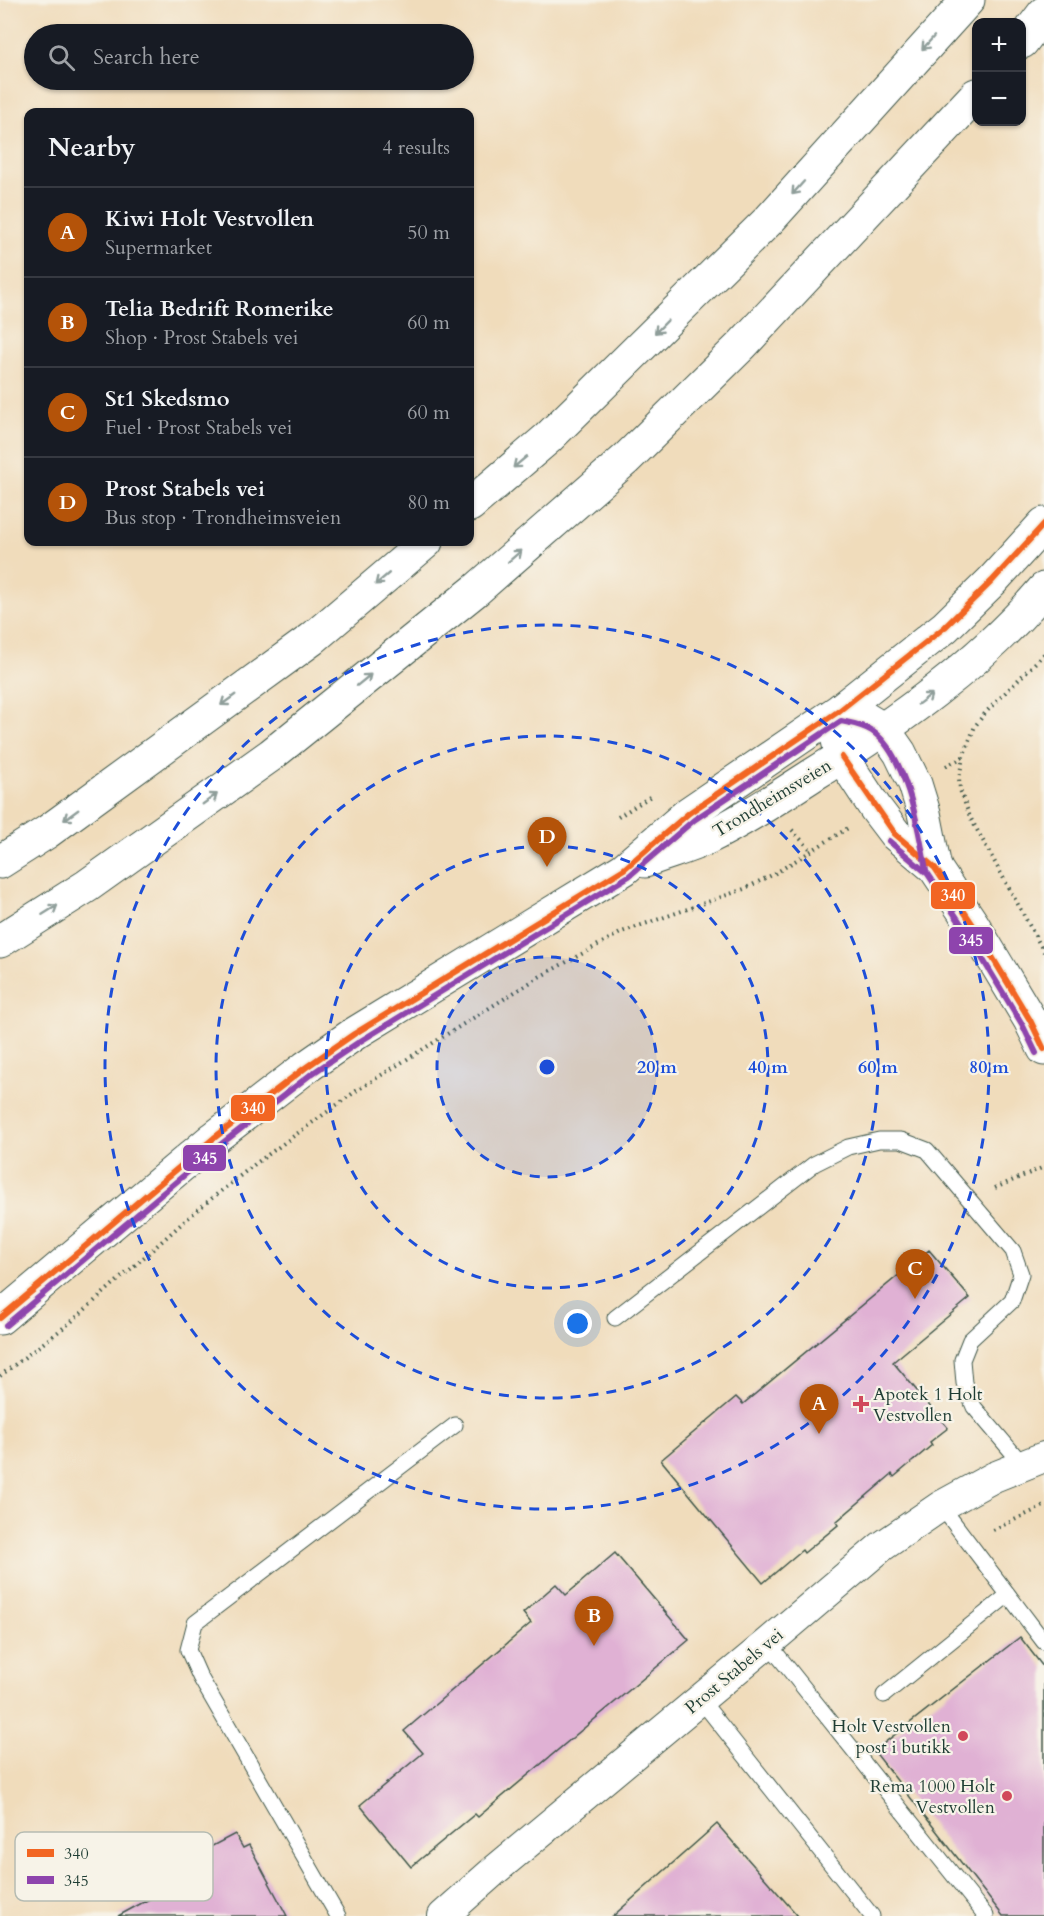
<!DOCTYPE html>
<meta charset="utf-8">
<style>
:root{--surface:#171b24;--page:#242831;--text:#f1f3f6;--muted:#9ea1a6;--line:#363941;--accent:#b45309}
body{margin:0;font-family:Cardo,serif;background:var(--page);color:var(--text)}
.controls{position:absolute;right:18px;top:18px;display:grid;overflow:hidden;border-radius:12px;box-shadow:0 2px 4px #0004}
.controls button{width:54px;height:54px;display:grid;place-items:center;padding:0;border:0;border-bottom:2px solid var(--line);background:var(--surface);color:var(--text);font:30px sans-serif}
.you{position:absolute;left:578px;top:1324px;width:21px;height:21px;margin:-15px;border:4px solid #fff;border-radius:50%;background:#1a73e8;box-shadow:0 0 0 9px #1a73e833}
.badge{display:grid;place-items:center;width:39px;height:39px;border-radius:50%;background:var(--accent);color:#fff;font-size:20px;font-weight:700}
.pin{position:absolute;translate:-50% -50px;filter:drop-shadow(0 2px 3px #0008)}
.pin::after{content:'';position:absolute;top:32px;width:21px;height:18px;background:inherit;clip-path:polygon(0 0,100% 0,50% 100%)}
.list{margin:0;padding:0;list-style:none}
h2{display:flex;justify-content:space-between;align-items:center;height:78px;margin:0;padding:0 24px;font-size:26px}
h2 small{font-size:20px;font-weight:400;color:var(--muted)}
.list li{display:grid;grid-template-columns:39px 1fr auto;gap:18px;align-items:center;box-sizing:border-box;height:90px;padding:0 24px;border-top:2px solid var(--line)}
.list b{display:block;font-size:22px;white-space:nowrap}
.list p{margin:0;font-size:20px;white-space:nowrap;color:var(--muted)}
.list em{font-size:20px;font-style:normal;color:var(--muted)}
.icon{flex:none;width:33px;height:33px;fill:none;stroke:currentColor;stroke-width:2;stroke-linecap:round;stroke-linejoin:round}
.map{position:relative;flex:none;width:1044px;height:1916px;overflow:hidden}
.search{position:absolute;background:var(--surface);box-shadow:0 2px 4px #0004;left:24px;top:24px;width:450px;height:66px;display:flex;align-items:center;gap:15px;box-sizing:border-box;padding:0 21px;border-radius:33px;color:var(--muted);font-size:22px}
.panel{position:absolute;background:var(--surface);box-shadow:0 2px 4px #0004;left:24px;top:108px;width:450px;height:438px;border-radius:12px}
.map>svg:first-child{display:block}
</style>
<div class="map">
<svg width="1044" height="1916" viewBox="0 0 1044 1916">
<rect width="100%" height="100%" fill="#f7f3e8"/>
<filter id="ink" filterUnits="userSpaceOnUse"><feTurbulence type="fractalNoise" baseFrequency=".0167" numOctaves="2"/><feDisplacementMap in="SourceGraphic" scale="12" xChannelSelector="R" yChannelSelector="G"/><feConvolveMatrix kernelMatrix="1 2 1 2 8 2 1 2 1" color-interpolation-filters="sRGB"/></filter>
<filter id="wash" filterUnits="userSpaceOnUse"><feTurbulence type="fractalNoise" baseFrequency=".008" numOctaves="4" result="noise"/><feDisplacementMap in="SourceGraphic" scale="24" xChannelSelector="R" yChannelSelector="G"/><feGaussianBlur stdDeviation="1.35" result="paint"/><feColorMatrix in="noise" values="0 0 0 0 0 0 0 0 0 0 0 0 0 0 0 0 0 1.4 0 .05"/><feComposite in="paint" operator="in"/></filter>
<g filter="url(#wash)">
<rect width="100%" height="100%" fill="#f0dcbb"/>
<g id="blocks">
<!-- building -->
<g fill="#e0b1d4">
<path d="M929,1250L970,1298L893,1362L948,1428L930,1442L932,1445L894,1477L892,1474L836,1522L838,1525L804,1553L802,1550L763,1583L661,1460L736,1397L743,1404Z"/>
<path d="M615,1553L689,1640L478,1817L475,1814L411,1867L360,1805L423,1753L404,1731L531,1623L523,1613L556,1584L566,1595Z"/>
<path d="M1020,1637L1044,1668V1916H1003L874,1751Z"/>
<path d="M717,1824L798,1916H613Z"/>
<path d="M235,1834L243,1848L249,1845L287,1916H118L201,1871L193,1856Z"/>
</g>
</g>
</g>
<g filter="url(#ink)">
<use href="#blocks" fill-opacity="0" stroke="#3e5548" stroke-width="1.5"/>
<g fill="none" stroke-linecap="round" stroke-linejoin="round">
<!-- lane casing -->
<g stroke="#3e5548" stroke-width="17">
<g id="lane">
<path d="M615,1318L814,1164L848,1147L879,1140H901L927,1150L1013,1251L1021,1274L1012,1301L970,1340L962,1360L964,1383L974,1407L1023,1465"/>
<path d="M941,1506L1044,1642"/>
<path d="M768,1643L986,1916"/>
<path d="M884,1695L1008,1595"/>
<path d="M700,1699L872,1916"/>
<path d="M338,1916L200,1677L188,1650L195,1623L455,1425"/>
</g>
</g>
<!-- street casing -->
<g stroke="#3e5548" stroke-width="32">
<path id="street" d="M443,1916L495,1870L768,1643L881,1547L941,1506L994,1477L1044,1457"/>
</g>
<!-- secondary casing -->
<g stroke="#3e5548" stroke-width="35">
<g id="secondary">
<path d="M864,718L884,730L900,753L915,784L924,813L935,868"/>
<path d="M837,736L842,757L876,809L895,834L935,868L973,925L1030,1020L1044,1049"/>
<path d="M645,861C665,853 686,848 705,839C742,821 777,798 811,776C896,723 978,666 1044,589"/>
<path d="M0,1318L214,1138L305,1068L354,1034L624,869L689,813L839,711L945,627L992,581L1044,524"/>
</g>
</g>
<!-- highway casing -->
<g stroke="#3e5548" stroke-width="35">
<g id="highway">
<path d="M1022,42L1044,13"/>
<path d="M470,505L548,438L769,220L968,0"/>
<path d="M0,862L47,832L312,639L426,542"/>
<path d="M0,941L87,886L271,755L476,590L626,459L742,345L976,95"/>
</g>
</g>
<!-- path -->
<g stroke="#3e5548" stroke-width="4" stroke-dasharray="1.5 4.5" stroke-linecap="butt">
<path d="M1044,654L986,712L975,726L963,757L959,778L960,790L970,817L1044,952"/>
<path d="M946,766L963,757"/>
<path d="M618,817L651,796"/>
<path d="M792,830L812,851"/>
<path d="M995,1188L1044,1167"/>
<path d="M0,1376L71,1322L196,1211L255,1164L359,1089L539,977L622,932L744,889L774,874L848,828"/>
<path d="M993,1530L1044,1506"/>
</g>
<!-- lane -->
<use href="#lane" stroke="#fff" stroke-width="15"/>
<!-- street -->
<use href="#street" stroke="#fff" stroke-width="30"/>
<!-- secondary -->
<use href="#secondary" stroke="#fff" stroke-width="33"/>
<!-- highway -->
<use href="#highway" stroke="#fff" stroke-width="33"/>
<!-- bus-1 casing -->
<g stroke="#f7f3e8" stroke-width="10">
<g id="bus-1">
<path d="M842,757L895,834L935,868L973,925L1030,1020L1044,1049"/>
<path d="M0,1318L214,1138L305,1068L354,1034L624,869L689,813L839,711L945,627L992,581L1044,524"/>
</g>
</g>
<!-- bus-2 casing -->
<g stroke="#f7f3e8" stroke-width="10">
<g id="bus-2">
<path d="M889,841L928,874L965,930L1022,1024L1036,1053"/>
<path d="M6,1325L220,1145L310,1075L359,1042L629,876L694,820L841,721C851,723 863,725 872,731C907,755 919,831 926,870"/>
</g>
</g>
<!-- bus-1 -->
<use href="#bus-1" stroke="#f26522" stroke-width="6"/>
<!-- bus-2 -->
<use href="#bus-2" stroke="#8e44ad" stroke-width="6"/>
</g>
<!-- one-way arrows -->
<defs><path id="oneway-shaft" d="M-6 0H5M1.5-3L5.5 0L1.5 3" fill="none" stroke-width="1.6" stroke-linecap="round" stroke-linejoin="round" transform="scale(1.5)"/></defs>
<g stroke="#8f9e9a">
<use href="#oneway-shaft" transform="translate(928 43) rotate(132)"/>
<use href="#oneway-shaft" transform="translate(798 188) rotate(132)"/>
<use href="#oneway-shaft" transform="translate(661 327) rotate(135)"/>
<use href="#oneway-shaft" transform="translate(520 462) rotate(140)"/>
<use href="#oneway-shaft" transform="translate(515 556) rotate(-41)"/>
<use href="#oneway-shaft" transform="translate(382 579) rotate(140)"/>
<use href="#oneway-shaft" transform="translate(364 680) rotate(-39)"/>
<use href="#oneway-shaft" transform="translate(925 699) rotate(-37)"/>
<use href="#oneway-shaft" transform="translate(228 700) rotate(144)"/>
<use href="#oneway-shaft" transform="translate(210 799) rotate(-36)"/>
<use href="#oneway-shaft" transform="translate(71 815) rotate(144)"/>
<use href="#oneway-shaft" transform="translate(50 910) rotate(-32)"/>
</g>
</g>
<!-- distance rings -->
<circle cx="547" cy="1067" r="110" fill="#1d4ed8" fill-opacity=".12"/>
<g fill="none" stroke="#1d4ed8" stroke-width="3" stroke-dasharray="10 8">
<circle cx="547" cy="1067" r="110"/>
<circle cx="547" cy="1067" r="221"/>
<circle cx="547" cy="1067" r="331"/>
<circle cx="547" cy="1067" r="442"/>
</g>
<!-- markers -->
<g fill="#d1495b" stroke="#f7f3e8" stroke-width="2">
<path d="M858 1395h6v6h6v6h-6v6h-6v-6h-6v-6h6z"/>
<circle cx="963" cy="1736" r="6"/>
<circle cx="1007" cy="1796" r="6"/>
</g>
<g text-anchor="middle" stroke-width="4.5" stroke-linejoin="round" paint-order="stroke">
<!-- street labels -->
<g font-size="18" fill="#1f3d34" stroke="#f7f3e8">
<text transform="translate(772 798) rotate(-31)" y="6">Trondheimsveien</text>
<text transform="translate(734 1671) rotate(-40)" y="6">Prost Stabels vei</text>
</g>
<!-- poi labels -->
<g font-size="18" fill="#1f3d34" stroke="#f7f3e8" text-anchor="end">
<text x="873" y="1400" text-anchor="start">Apotek 1 Holt<tspan x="873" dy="21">Vestvollen</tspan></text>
<text x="951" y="1732">Holt Vestvollen<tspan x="951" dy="21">post i butikk</tspan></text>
<text x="995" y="1792">Rema 1000 Holt<tspan x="995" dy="21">Vestvollen</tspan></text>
</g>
</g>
<!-- legend -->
<rect x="15" y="1832" width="198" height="69" rx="9" fill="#f7f3e8" stroke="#b6bcb2" stroke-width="1.5"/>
<rect x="27" y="1849" width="27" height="8" fill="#f26522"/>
<rect x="27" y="1876" width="27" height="8" fill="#8e44ad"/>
<g font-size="16" fill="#1f3d34">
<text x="64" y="1859">340</text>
<text x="64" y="1886">345</text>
</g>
<circle cx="547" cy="1067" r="9" fill="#1d4ed8" stroke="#f7f3e8" stroke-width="3"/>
<g font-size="18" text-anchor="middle" font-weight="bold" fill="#1d4ed8" stroke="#f7f3e8" stroke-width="4.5" stroke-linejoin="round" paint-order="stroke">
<text x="657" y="1073">20 m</text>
<text x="768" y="1073">40 m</text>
<text x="878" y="1073">60 m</text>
<text x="989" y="1073">80 m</text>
</g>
<g stroke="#f7f3e8" stroke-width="2">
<rect x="930" y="881" width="46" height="29" rx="6" fill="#f26522"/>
<rect x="948" y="926" width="46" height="29" rx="6" fill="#8e44ad"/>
<rect x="230" y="1094" width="46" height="28" rx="6" fill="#f26522"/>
<rect x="182" y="1144" width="45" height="28" rx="6" fill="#8e44ad"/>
</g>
<g font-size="16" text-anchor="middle" font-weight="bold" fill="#fff">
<text x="953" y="901">340</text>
<text x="971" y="946">345</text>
<text x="253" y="1114">340</text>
<text x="205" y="1164">345</text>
</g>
</svg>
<div class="controls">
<button>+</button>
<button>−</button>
</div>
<div class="you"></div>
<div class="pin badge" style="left:819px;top:1434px">A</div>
<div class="pin badge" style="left:594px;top:1646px">B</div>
<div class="pin badge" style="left:915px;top:1299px">C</div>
<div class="pin badge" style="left:547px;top:867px">D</div>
<div class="search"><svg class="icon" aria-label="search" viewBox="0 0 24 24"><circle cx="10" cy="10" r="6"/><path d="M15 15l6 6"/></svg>Search here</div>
<section class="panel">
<h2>Nearby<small>4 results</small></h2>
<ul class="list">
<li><span class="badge">A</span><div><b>Kiwi Holt Vestvollen</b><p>Supermarket</p></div><em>50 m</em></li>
<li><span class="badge">B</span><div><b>Telia Bedrift Romerike</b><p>Shop · Prost Stabels vei</p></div><em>60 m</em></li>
<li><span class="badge">C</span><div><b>St1 Skedsmo</b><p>Fuel · Prost Stabels vei</p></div><em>60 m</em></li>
<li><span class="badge">D</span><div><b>Prost Stabels vei</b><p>Bus stop · Trondheimsveien</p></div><em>80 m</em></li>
</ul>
</section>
</div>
